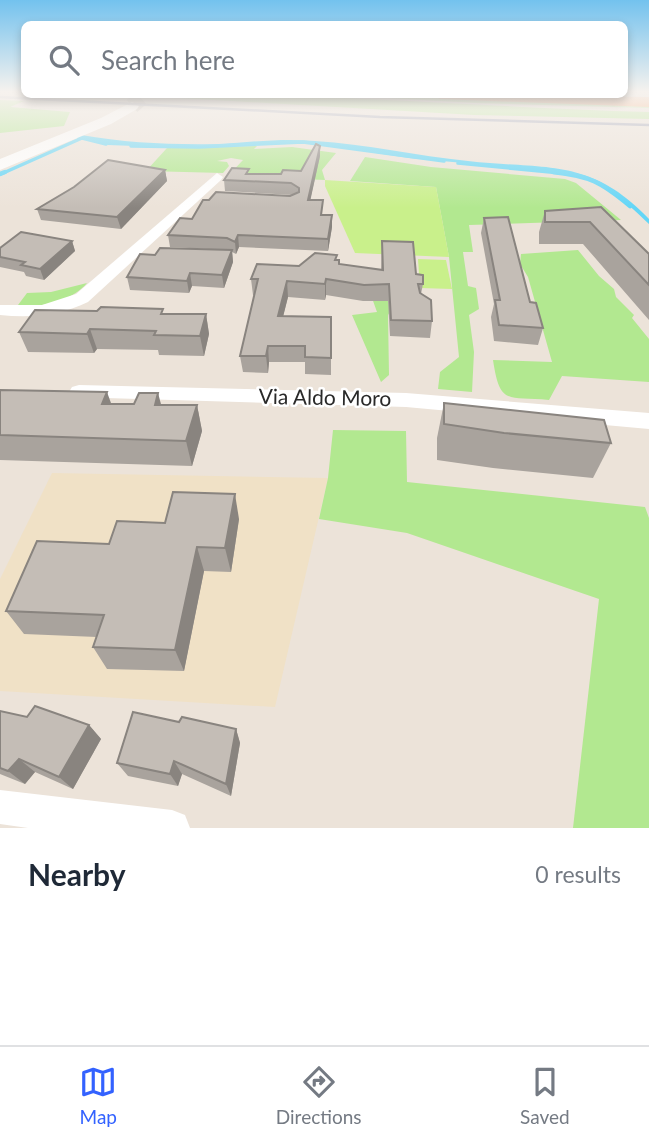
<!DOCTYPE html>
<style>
:root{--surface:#fff;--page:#f6f6f7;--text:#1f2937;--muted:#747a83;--line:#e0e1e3;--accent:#3362ff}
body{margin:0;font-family:Lato,sans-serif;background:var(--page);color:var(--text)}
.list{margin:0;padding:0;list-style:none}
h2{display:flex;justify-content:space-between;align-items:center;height:91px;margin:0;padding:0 28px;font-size:30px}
h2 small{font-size:23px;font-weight:400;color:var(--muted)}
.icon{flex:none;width:38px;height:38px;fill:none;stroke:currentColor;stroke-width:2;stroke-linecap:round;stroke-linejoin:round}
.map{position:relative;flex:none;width:649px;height:828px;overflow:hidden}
.search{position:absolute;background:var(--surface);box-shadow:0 4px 10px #0003;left:21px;right:21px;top:21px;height:77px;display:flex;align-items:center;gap:18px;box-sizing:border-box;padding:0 24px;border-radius:10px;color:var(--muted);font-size:26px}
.sheet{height:217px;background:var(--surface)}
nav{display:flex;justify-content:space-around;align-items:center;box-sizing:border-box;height:98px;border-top:2px solid var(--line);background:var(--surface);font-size:19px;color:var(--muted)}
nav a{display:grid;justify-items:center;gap:4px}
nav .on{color:var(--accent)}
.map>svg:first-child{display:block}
</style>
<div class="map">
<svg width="649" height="828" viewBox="0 0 649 828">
<rect width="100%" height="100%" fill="#ece3d9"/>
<!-- education -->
<path fill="#f0e1c6" d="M52,473L328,478L275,707L0,691V579Z"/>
<!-- green -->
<g fill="#b2e890">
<path d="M185,94C340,94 494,108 649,112V119L474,115L180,98Z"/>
<path d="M337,95H414L649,104V108L475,103Z"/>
<path d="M0,100L24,101L10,107L70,112L64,126L0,133Z"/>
<path d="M257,146L254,149L292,147L336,153L322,170L325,180L228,176L243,160L231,158L217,161L227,162L229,166L223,173L146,171L167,148Z"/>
<path d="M365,157L431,167L565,179L576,183L621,220L469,225L473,252H463L468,286L476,288L479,309L469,315L474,352L472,392L438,389L440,372L459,357L449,257L436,187L350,181Z"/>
<path d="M578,250L599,276L614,289L616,297L634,315L632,318L649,339V382L562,376L549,400C507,396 500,406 493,360L552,362L528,277L520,264L521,254Z"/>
<path d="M87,283C71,302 41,308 18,305L27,293L51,292Z"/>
<path d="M372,298H398L388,315L389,375L381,382L352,315L377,312Z"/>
<path d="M333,430L406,431L407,482L645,507L649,518V828H573L599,599L407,533L319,519L328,478Z"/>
</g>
<!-- pitch -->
<g fill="#c9f08b">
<path d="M325,180L436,187L449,257L355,253L325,186Z"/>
<path d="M418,259L446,260L452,289L420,288Z"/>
</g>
<!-- water -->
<path fill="#63d6f7" d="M81,135C127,143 173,145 219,144C251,142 283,138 315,141C366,144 417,156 468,161C545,170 590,157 649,219V224C622,198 599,178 562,172L409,158L303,142L163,147L108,145L78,137Z"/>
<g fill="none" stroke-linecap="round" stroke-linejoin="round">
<!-- stream-far1 -->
<g stroke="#63d6f7" stroke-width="3.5">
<path d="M78,137L106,144"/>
<path d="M131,146L199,147L303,142L444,161"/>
<path d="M458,163L571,174"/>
<path d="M1,174L82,138"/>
</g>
<!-- stream -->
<g stroke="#63d6f7" stroke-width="4.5">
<path d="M553,172C590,176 601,182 630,206"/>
<path d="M0,174L5,172"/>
</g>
<!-- secondary-tunnel -->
<path stroke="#c5beb6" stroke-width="16" stroke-dasharray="16 8" stroke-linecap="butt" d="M132,106L141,98"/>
<!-- street -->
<g fill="#fff" fill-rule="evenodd">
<path d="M217,173L223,177L221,180L88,302C60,316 30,318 0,315V305H42L76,294Z"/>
<path d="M79,385L406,393L649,413V429L406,407L72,397L69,392L72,387Z"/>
<path d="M0,790L172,810L185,815L190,828H28L0,824Z"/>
</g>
<!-- secondary -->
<path fill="#fff" fill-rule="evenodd" d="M132,102L139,106L137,109L111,124L0,170V159L101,118Z"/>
<!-- highway -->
<path fill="#ff9551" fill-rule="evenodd" d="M432,94L649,97V107L440,99Z"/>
<!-- rail -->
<path stroke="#9ba0b5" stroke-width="2.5" d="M0,97L380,117L649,125"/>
</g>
<!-- wall -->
<g fill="#a9a39d">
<path d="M320,156L310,200L332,227L328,251L239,247L236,254L232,252L233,262L224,288L192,286L189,293L130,290L127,277L155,255L229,250L170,247L168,235L192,219L293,195L225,191L224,180L249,174H281L301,171Z"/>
<path d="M165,170L167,181L121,229L41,220L37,209Z"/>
<path d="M601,207L649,254V320L583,244H539V232L545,211Z"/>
<path d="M484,218L543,328L538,345L494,341L491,317L494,304L481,233Z"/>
<path d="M72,241L75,251L44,280L26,276L24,272L0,267V248Z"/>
<path d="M382,241L416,274L423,284L421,294L432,321L430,338L390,336L388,301H363L326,295L325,300L288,297L283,316L331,317V375L305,374V362H269L268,373L243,372L240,356L254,295H253L251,279L299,266L336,260L339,264L381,270Z"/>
<path d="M164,314H206L209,334L204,356L159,355L158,350L97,349L94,353L28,352L19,332Z"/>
<path d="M0,390L111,404L197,405L202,431L192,466L0,460Z"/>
<path d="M444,403L611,443L593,478L493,468L437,460V438Z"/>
<path d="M239,519L231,572L204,571L184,671L107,669L93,647L97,637L24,634L6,611L109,544L165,523Z"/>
<path d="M0,711L27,717L89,725L101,739L73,789L35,772L25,784L0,774Z"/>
<path d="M179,722L236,729L240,743L231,796L182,774L178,786L128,776L117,763Z"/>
</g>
<!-- shaded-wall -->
<g fill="#89847f">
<path d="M320,146V156L308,211V200Z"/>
<path d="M165,170L167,181L121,229L117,217Z"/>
<path d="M332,215V227L328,251V239Z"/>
<path d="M238,235L239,247L236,254L235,242Z"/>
<path d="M72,241L75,251L44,280L40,269Z"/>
<path d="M232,250L233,262L224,288L222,275Z"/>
<path d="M190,273L192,286L189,293L187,281Z"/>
<path d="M326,279V295L325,300V284Z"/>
<path d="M287,281L288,297L279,333L278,316Z"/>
<path d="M206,314L209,334L204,356L200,336Z"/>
<path d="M90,329L97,349L94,353L87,334Z"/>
<path d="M268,346L269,362L268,373L266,356Z"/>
<path d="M107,392L116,417L102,404Z"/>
<path d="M158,393L165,419L155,405Z"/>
<path d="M197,405L202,431L192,466L186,441Z"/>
<path d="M235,494L239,519L231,572L225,548Z"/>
<path d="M197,547L204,571L184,671L175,650Z"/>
<path d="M89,725L101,739L73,789L59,777Z"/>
<path d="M236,729L240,743L231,796L226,784Z"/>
<path d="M19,759L35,772L25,784L8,771Z"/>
<path d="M174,761L182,774L178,786L170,774Z"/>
</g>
<!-- building -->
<g fill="#c4bdb6" stroke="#89847f" stroke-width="2">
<path d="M316,144L320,146L308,200H323L321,215H332L328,239L238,235L235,242L227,238L168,235L180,218L192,219L203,200H209L216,192L290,196L299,192V188L291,183L224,180L232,168L249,169L246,174H281L283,170L301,171Z"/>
<path d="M108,160L165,170L117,217L37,209L74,187Z"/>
<path d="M601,207L649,254V285L590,222H545V211Z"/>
<path d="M508,217L530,302L536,303L543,328L499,325L495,300H500L484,218Z"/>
<path d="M21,232L72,241L40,269L21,265L25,262L0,257V248Z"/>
<path d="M382,241L413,242L416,274L423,275V284H418L420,293L431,300L432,321L391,320L389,284L364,285L326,279L325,284L287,281L278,316L331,317V358L305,357V346H268L266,356H240L258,279H251L257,264L299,266L315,253L337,255L335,260H339V264L383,270Z"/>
<path d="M160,248L232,250L222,275L190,273L187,281L127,277L140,254L155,255Z"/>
<path d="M101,307L163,309L161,314H206L200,336L154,335L156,331L90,329L87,334L19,332L35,310L97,311Z"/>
<path d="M0,390L107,392L102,404H134L139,393H158L155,405H197L186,441L0,435Z"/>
<path d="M444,403L604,420L611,443L504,433L444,424Z"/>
<path d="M173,492L235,494L225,548L197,547L175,650L93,647L104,615L6,611L37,541L109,544L117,521L165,523Z"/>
<path d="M35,706L89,725L59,777L19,759L8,771L0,768V711L27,717Z"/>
<path d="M133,712L179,722L182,717L236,729L226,784L174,761L170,774L117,763Z"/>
</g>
<!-- sky -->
<linearGradient id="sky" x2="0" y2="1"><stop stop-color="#73c2ee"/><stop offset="0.44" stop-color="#f6f2ee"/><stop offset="1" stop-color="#f6f2ee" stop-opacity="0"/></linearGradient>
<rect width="649" height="208" fill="url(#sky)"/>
<g text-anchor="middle" stroke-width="5" stroke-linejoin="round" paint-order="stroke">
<!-- street labels -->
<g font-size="21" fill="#292929" stroke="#fff">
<text transform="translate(325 398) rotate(1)" y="7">Via Aldo Moro</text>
</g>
</g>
</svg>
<div class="search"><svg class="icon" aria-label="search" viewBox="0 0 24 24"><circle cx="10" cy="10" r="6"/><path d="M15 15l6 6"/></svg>Search here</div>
</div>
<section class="sheet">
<h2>Nearby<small>0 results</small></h2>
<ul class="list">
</ul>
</section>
<nav>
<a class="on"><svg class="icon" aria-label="map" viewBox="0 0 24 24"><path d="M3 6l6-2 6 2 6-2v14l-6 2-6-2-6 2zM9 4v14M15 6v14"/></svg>Map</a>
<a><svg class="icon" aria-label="directions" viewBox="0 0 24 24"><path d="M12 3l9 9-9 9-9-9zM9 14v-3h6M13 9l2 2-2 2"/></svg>Directions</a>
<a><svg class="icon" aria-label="saved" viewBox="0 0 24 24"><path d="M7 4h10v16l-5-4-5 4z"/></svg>Saved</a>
</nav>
